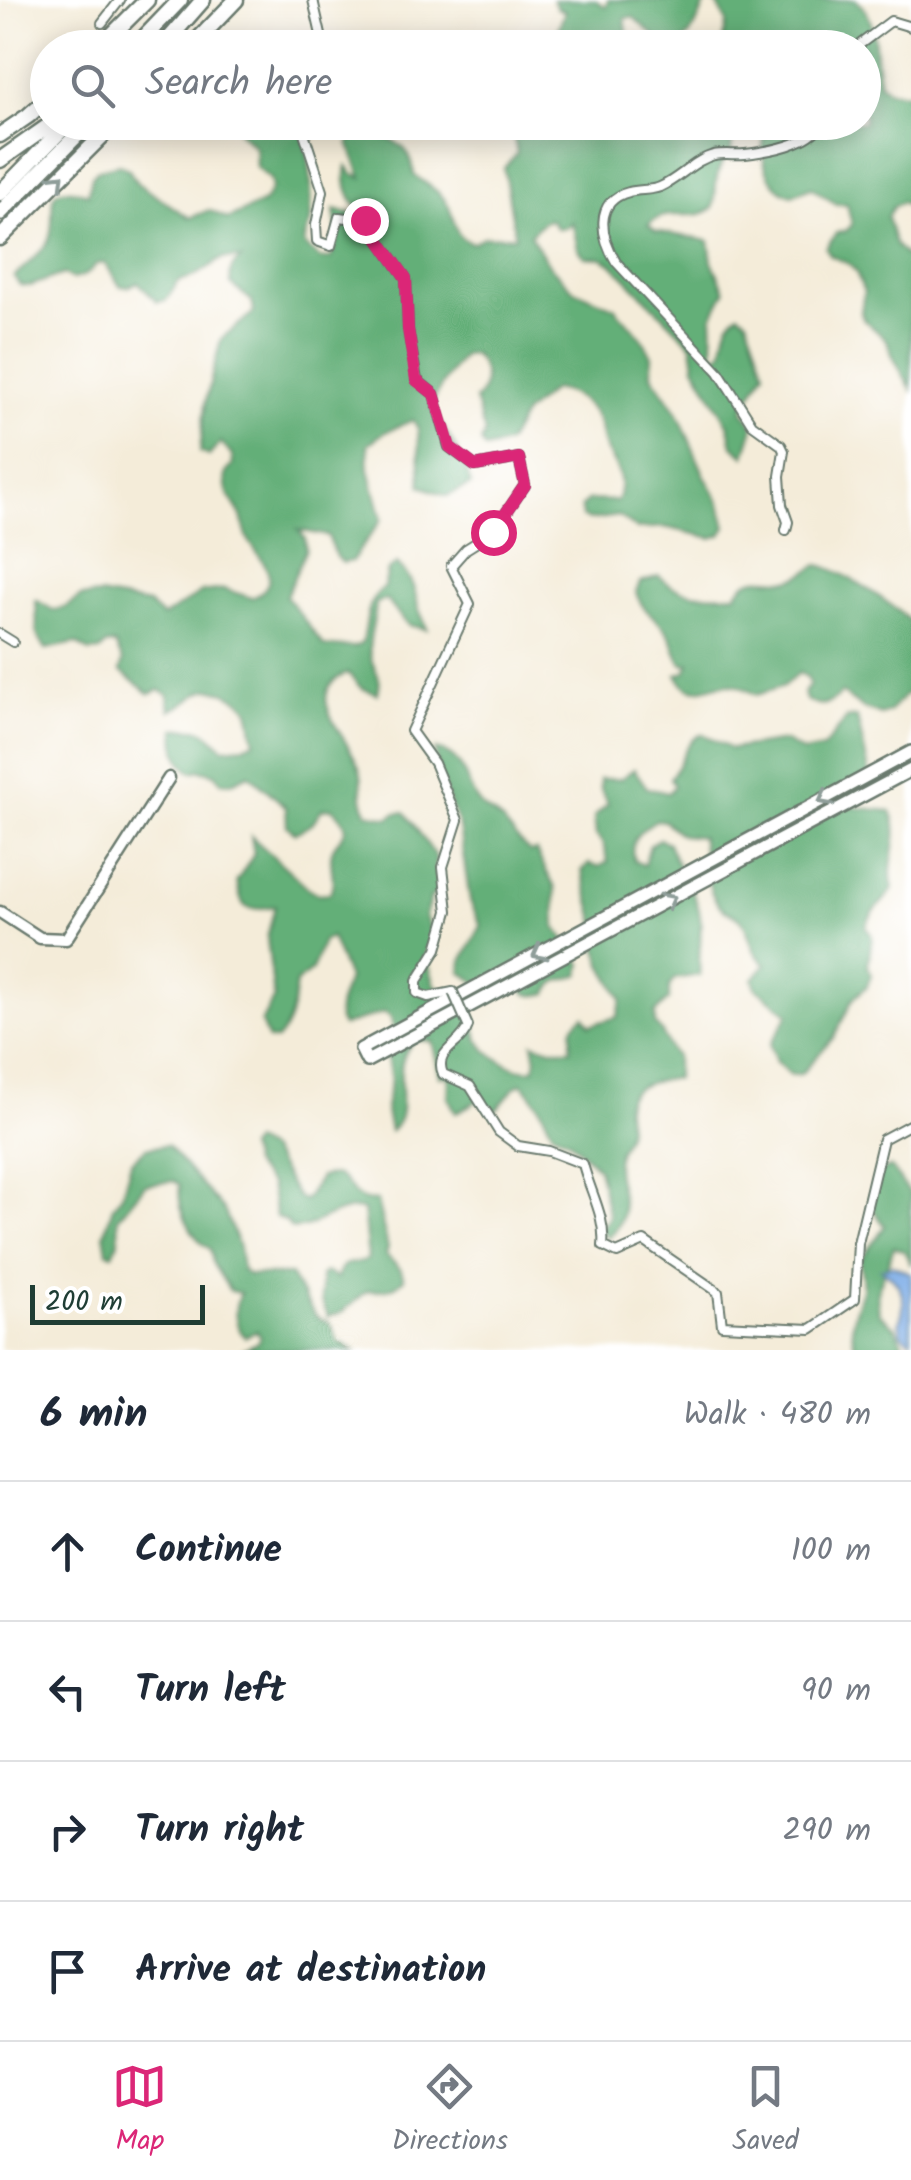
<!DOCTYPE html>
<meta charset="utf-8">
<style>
:root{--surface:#fff;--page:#f2f2f3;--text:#1f2937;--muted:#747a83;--line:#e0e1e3;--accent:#db2777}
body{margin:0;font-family:Kalam,sans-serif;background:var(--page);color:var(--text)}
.scale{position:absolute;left:30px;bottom:25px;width:175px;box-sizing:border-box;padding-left:10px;border:5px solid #1f3d34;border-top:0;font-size:28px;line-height:35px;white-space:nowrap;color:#1f3d34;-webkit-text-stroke:8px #fff;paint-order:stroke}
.stop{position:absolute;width:30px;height:30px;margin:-22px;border:8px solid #db2777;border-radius:50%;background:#fff}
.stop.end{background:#db2777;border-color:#fff;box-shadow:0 2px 10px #0008}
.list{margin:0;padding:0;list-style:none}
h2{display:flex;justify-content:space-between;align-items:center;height:130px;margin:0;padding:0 40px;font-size:42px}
h2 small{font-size:32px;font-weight:400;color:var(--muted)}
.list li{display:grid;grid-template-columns:65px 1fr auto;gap:30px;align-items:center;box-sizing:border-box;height:140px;padding:0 40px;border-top:2px solid var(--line)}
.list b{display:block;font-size:38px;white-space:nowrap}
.list em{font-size:32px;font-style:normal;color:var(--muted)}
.icon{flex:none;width:55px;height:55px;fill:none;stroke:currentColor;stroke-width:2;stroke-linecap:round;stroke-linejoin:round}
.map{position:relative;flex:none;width:911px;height:1350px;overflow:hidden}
.search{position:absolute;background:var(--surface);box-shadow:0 5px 25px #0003;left:30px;right:30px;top:30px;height:110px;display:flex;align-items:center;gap:25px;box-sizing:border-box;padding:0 35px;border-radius:55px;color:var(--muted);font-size:38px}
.sheet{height:690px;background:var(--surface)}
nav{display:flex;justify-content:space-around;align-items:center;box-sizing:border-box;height:140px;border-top:2px solid var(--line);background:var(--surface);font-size:28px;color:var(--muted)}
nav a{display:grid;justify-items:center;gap:5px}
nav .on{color:var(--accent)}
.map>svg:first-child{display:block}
</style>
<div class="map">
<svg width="911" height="1350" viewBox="0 0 911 1350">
<rect width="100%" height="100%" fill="#fff"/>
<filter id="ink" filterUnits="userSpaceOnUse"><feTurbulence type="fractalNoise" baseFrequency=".01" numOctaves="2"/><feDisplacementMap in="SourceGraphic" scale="20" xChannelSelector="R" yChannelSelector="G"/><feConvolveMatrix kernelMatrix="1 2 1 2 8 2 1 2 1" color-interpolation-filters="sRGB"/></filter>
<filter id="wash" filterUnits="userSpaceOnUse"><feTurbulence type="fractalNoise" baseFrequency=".0048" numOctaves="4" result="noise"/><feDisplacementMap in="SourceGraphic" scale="40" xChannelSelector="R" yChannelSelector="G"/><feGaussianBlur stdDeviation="2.25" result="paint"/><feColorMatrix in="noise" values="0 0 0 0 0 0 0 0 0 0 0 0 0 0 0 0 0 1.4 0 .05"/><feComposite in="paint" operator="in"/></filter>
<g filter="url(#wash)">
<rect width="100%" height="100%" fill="#f4ecd9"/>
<!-- forest -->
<g fill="#63af78" stroke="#417656" stroke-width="2.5">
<path d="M553,0H595L606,7L608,0H856C881,19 872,56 880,83L888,90L911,94V209L902,202L893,207L887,217L895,245L911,261V389L893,357L887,340L864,320L861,312L864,292L856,272L849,264L831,256L826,248L836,233L846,231L852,225L847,204H836L811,187L792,195C768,188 758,158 765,134L755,123L864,122V48L721,47L727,22L717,4L707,1C696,21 693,45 667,47L633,17L625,18L629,47H562L558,30L565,11L557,8Z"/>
<path d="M564,122L734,123L731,152C712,170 718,185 713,208C691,224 669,205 648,225L656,231L709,241L712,261L725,291L712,317L714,356L722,353C726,337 724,323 739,313L747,319L765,371L743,409L754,427L745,456L733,446L729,426L695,366L692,345L612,264L603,258L585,257L578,249L572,222L566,228H556L552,220L544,221L530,235L549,265L574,290L614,307L642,338L652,356V375L677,411L704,474L720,503L726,527L721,535L712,538L664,527L637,529L619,516L590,520L582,517L581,507L588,500L617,501C626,480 616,466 606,450C602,444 602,434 600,427C593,405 575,393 553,389L523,415L507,444L485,449L481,442L485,434L475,400C490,388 484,365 473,354L463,355C450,374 439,385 431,408C448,434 462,455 471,485L447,496L421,486L418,429L413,420L385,432L368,444L369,469L382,519L352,561L343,563L336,557L328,536L298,530L305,538L306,549L286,596L324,646L354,647L362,643C369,623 364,600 384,588L388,570L397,564C412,579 414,586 418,606C420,614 425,621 427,629L408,625L386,600L376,603C376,620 367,637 370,654C372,670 385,677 377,694L361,688L348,673C295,694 355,742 361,774C364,789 358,798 368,813L388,818L396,813L405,812L436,857L435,869L440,889L431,897L425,916L434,937L425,954L435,985L473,1012C475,1022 475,1037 482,1045C492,1058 519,1073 534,1069L536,1060L533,1043L551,1049H571C571,1034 570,1025 584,1016L590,1025L617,1017L622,999L602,965L596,942L598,931L582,871L589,864L598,867L608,862L603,844L596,835L594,817L608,804L600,788V779H620L634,769L647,788L668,793L674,786L670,778C684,762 681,743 703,734L731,749L784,741L803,752L823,748L847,718L857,717L871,780L856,793L851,807L891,811C904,838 885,862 893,888C885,903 871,909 866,927L872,936L868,966L871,975L867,986L853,999L834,1037L801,1074L791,1075L776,1062L770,1045L789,1014L756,988L753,979L766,964C749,952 752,936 742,921C737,914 729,914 722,908C705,893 705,858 701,837L681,835L664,821L656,820C639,831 628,840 634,861L644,865L650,845L659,839L668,843C676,866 693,886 699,910C704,930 697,953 700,975L674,979L669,987V999L655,1013V1025C666,1032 665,1047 676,1056V1078C659,1081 629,1082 626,1105C625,1112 628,1121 628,1128C627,1140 619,1146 617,1157C611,1187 639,1209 608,1238L600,1229L609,1217L598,1168L569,1140L552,1131L539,1105L522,1083L514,1088L496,1110L488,1108L482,1098L456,1113L448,1097L449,1076H440L432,1041L415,1040C385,1066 416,1114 390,1131L385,1107L391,1080L386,1052L395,1037L391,1018L385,1012L342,1026C332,1012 342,995 348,979L331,937L323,941L312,970L296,983C293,1005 292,1023 277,1040H268L261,1023L274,998L267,938L275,906C246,911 242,913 237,881L254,854L251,836L309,889L318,894L330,893C337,878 328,865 332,851C337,835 360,833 332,808L322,809L311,825L295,833L287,826L286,807L249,774L230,783L221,782L216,774L200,770L192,772C177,763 175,746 175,729C202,727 205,728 223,748L244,746L255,741C252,732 252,717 248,709C243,699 215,686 205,690C191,695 185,707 170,710L168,695L160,690L150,694L120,671L123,661L115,645L107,644L100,651L90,652L76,643L46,649L37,635L36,600L53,610L64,608L80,597L100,595L148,604L163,617L202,592L224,589L252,598C286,581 260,560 248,539C245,533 244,524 241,516C233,500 223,494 226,473L233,465L232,456L221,442L209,456L200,452L205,404L221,339L254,312L252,301L231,284C229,270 231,266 241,259L223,258L195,276L179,281L166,300L157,302L138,282L128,287L120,286L105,263L96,264C89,274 83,277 72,279L63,274L30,286L20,285L14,277C25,265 41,255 48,241C61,214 34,176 88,194L92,176L98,170L119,164L129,170L137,183L190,218L209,210L228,219L264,202L272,188L270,179L256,167L255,147L240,133L236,123H299C311,152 312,185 311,216C311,228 303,234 305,246L321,259L331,258L338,240L334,210L359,215L372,229L371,222C354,206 342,190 347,166L353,174L362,178L349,144L353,133L363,129L358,123H380L385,137C405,146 412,153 414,175C426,184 440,191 447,203C457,221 451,237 473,243L483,237L515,236L504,168L517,153L511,123H534L552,130Z"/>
<path d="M818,565C840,568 895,606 911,622V689L889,712L881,715L862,708L842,693C831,705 821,708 806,700L804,693L810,684L807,677L799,673L784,686L757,695C747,690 737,683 726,684C708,684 690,702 677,674L686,672L690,663L683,664C674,654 675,643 668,633C657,617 641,611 636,592L640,582L659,576C678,597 709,595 736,594C751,571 765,581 788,580C798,579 809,570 818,565Z"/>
<path d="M435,750C465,754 464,782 478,802C484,811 495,814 503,822C512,832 519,843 530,852L536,851L555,888L556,927L582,964L580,974C566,982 556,976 548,993C528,999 525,994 513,979L477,983L461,972L462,961L481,926L470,901L459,827L438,771Z"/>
<path d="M253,1142L270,1151L298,1198L305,1200L320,1177C349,1169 342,1188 361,1198C366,1201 372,1200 377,1201L388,1248L386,1255L401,1270L404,1279C390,1292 385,1289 367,1291L341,1313L328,1317L321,1299V1276L325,1272L337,1278C345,1255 350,1269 368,1259L363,1210C335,1204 310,1234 290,1228L287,1222L276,1217L270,1185L252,1165L248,1148Z"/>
<path d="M167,1145L225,1212L239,1247L242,1270L248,1275H290L316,1317L330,1323L337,1340L354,1350H242L257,1343L260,1337L257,1331L245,1337C234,1326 233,1308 240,1293L230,1291L213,1264L210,1249C191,1238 176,1206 180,1185L174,1181L145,1185L118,1218L119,1241L113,1254L107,1252L104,1234L113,1206L122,1194L131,1162L146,1148Z"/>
<path d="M890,1167L911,1195V1265L904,1251L894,1247L877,1292L879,1313L896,1328L906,1350H857C847,1328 854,1314 861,1293C865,1284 860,1270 860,1260L885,1226L870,1205L879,1171Z"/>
</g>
<!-- water -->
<path fill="#7eade8" stroke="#4e758e" stroke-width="2.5" d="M892,1265L911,1273V1341L902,1334L899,1322C909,1301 901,1281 881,1269Z"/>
</g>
<g filter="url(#ink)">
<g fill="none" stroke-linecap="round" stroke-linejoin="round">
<!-- street casing -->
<g stroke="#6a7a6e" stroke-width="12">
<g id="street">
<path d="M313,0L324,48"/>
<path d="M102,23L120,0"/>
<path d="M855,48L891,21L911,27"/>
<path d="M306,122L301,124L323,191L316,225L317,241L331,246L339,217L365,220L406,278L408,329L417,380L434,394L449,447L475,466L519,458L525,485L493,532L466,549L451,566L470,604L411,731L434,763L458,820L443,867L448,911L437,949L417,981V993L428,997L453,992"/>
<path d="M786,530L788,522L782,505L780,476L784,451L781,445L752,424L719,372L616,262C601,238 593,201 629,192C639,189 650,191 660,187C679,179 694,160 714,155C724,153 735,155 745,154C770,151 809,145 823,122"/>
<path d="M0,634L13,642"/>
<path d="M468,1026C462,1046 433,1050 443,1074L470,1086L499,1132L518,1146L549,1151L583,1164C590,1192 606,1217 603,1246L617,1253L644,1241L718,1292L722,1325L811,1329L855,1299L858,1243L883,1139L911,1124"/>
</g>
</g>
<!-- secondary casing -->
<g stroke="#6a7a6e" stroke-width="15">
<path id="secondary" d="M0,912L40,938L66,939L169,778"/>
</g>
<!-- primary casing -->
<g stroke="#6a7a6e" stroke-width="16">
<path id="primary" d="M911,752L361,1049L367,1061L911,770"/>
</g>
<!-- highway casing -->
<g stroke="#6a7a6e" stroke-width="19">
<g id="highway">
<path d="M99,48L147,0"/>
<path d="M134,48L180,0"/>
<path d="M161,48L203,0"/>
<path d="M190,48L236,0"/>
<path d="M0,135L28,116L48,98"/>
<path d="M0,160L54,122"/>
<path d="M0,193L69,122"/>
<path d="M0,213L90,122"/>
<path d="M0,238L116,122"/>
</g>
</g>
<!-- street -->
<use href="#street" stroke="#fff" stroke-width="8"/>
<!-- secondary -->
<use href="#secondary" stroke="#fff" stroke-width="10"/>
<!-- primary -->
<use href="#primary" stroke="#fff" stroke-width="11"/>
<!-- highway -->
<use href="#highway" stroke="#fff" stroke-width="14"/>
<!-- street-bridge casing -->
<g stroke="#6a7a6e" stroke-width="12" stroke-linecap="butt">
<path id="street-bridge" d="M453,992L468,1026"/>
</g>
<!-- street-bridge -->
<use href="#street-bridge" stroke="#fff" stroke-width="8"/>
</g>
<!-- one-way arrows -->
<defs><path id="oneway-chevron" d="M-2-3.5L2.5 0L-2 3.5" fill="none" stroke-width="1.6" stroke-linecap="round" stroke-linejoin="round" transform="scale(2.5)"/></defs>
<g stroke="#8f9e9a">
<use href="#oneway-chevron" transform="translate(58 180) rotate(-45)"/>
<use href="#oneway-chevron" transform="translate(825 799) rotate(152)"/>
<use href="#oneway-chevron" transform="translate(669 900) rotate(-28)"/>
<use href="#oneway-chevron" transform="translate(539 953) rotate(152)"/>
</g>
</g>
<g fill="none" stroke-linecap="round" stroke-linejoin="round" filter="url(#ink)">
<!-- route -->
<path stroke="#db2777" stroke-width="12" d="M365,220L406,278L408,329L416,380L434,394L450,447L475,466L519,458L525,485L493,532"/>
</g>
</svg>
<div class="scale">200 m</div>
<div class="stop" style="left:493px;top:532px"></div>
<div class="stop end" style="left:365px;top:220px"></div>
<div class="search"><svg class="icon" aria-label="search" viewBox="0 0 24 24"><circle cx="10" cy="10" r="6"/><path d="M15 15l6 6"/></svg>Search here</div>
</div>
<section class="sheet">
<h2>6 min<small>Walk · 480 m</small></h2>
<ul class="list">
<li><svg class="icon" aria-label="ahead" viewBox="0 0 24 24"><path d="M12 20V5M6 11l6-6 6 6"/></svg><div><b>Continue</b></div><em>100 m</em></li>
<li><svg class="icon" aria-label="left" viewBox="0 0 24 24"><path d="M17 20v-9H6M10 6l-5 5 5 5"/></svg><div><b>Turn left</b></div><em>90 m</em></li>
<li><svg class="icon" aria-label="right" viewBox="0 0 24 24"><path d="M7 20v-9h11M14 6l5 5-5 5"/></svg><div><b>Turn right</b></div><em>290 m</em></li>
<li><svg class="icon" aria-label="arrive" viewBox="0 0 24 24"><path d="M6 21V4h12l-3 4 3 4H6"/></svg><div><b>Arrive at destination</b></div></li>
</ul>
</section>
<nav>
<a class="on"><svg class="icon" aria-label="map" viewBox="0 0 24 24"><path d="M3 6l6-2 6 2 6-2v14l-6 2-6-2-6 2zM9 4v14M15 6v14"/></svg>Map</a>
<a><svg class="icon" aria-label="directions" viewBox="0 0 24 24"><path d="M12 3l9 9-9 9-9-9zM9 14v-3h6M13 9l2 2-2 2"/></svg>Directions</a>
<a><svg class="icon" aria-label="saved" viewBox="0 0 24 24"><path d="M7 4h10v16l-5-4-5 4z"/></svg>Saved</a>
</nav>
